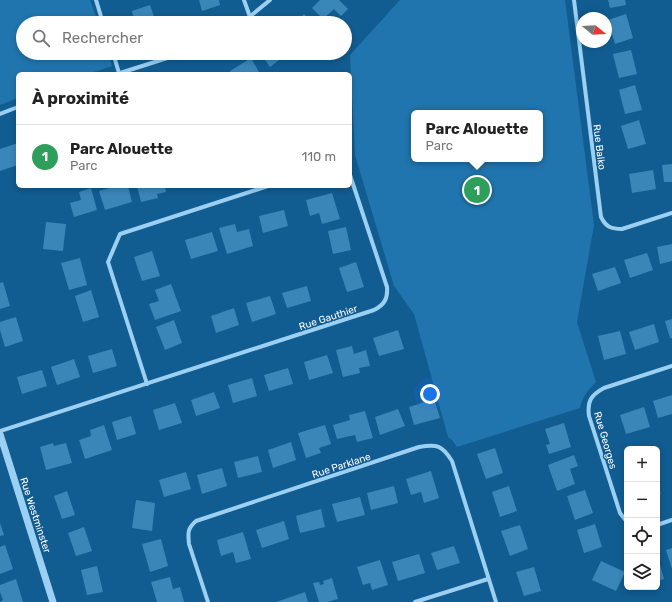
<!DOCTYPE html>
<html lang="fr">
<meta charset="utf-8">
<style>
:root{--surface:#fff;--page:#f6f6f6;--text:#222;--muted:#767676;--line:#e0e0e0;--accent:#db2777}
body{margin:0;font-family:Rubik,sans-serif;background:var(--page);color:var(--text)}
.controls{position:absolute;right:12px;bottom:12px;display:grid;overflow:hidden;border-radius:6px;box-shadow:0 2px 6px #0003}
.controls button{width:36px;height:36px;display:grid;place-items:center;padding:0;border:0;border-bottom:1px solid var(--line);background:var(--surface);color:var(--text);font:20px sans-serif}
.compass{position:absolute;left:576px;top:12px;width:36px;height:36px;border-radius:50%;background:var(--surface);box-shadow:0 2px 6px #0003;rotate:108deg}
.you{position:absolute;left:430px;top:394px;width:14px;height:14px;margin:-10px;border:3px solid #fff;border-radius:50%;background:#1a73e8;box-shadow:0 0 0 6px #1a73e833}
.badge{display:grid;place-items:center;width:26px;height:26px;border-radius:50%;background:var(--accent);color:#fff;font-size:13px;font-weight:700}
.pin{position:absolute;translate:-50% -50%;border:2px solid #fff;box-shadow:0 1px 4px #0006}
.popup{position:absolute;left:411px;top:110px;width:132px;height:52px;box-sizing:border-box;display:grid;place-content:center;border-radius:6px;background:var(--surface);filter:drop-shadow(0 1px 3px #0005);font-size:13px;white-space:nowrap;color:var(--muted)}
.popup b{font-size:15px;color:var(--text)}
.popup::after{content:'';position:absolute;left:50%;top:100%;margin-left:-8px;border:8px solid transparent;border-top-color:var(--surface)}
.list{margin:0;padding:0;list-style:none}
h2{display:flex;justify-content:space-between;align-items:center;height:52px;margin:0;padding:0 16px;font-size:17px}
h2 small{font-size:13px;font-weight:400;color:var(--muted)}
.list li{display:grid;grid-template-columns:26px 1fr auto;gap:12px;align-items:center;box-sizing:border-box;height:64px;padding:0 16px;border-top:1px solid var(--line)}
.list b{display:block;font-size:15px;white-space:nowrap}
.list p{margin:0;font-size:13px;white-space:nowrap;color:var(--muted)}
.list em{font-size:13px;font-style:normal;color:var(--muted)}
.icon{flex:none;width:22px;height:22px;fill:none;stroke:currentColor;stroke-width:2;stroke-linecap:round;stroke-linejoin:round}
.map{position:relative;flex:none;width:672px;height:602px;overflow:hidden}
.search{position:absolute;background:var(--surface);box-shadow:0 2px 6px #0003;left:16px;top:16px;width:336px;height:44px;display:flex;align-items:center;gap:10px;box-sizing:border-box;padding:0 14px;border-radius:22px;color:var(--muted);font-size:15px}
.panel{position:absolute;background:var(--surface);box-shadow:0 2px 6px #0003;left:16px;top:72px;width:336px;height:116px;border-radius:6px}
.map>svg:first-child{display:block}
</style>
<div class="map">
<svg width="672" height="602" viewBox="0 0 672 602">
<rect width="100%" height="100%" fill="#115c91"/>
<!-- green -->
<g fill="#2075ae" fill-rule="evenodd">
<path d="M0,0H90L98,23H23V53H108L112,66L88,74H18V98L0,105Z"/>
<path d="M400,0H565L594,225L577,322L596,382C588,390 582,397 580,408L457,447L452,440L448,437L414,314L394,286L355,155L350,55ZM414,113H540V159H414Z"/>
</g>
<!-- building -->
<g fill="#3a86b9">
<path d="M199,0H219L220,5L202,11Z"/>
<path d="M320,0H339L348,9L341,16L334,9L323,19L312,8Z"/>
<path d="M608,0H625L626,5L610,8Z"/>
<path d="M150,5L156,23H135L132,11Z"/>
<path d="M304,14L313,23H295Z"/>
<path d="M626,14L633,38L615,44L608,20Z"/>
<path d="M631,50L637,74L619,78L613,54Z"/>
<path d="M260,53H288L270,67Z"/>
<path d="M251,58L260,74H231L230,71Z"/>
<path d="M635,85L642,110L625,114L619,90Z"/>
<path d="M639,120L646,144L628,149L621,126Z"/>
<path d="M18,143V165L0,171V149Z"/>
<path d="M672,164V182H664L662,165Z"/>
<path d="M653,170L656,189L632,193L629,174Z"/>
<path d="M117,186H128L132,202L105,210L99,191Z"/>
<path d="M137,186H165L166,192L157,194L158,198L141,202Z"/>
<path d="M91,188L97,210L74,217L70,203L81,200L79,192Z"/>
<path d="M332,193L340,219L322,224L319,213L310,216L306,200Z"/>
<path d="M284,210L288,226L263,233L259,216Z"/>
<path d="M46,222L66,224L63,251L43,249Z"/>
<path d="M235,224L237,232L249,229L253,246L227,254L219,228Z"/>
<path d="M346,227L351,250L333,254L328,231Z"/>
<path d="M212,232L218,251L191,259L185,240Z"/>
<path d="M672,244V261L660,264L657,247Z"/>
<path d="M152,251L160,276L142,281L134,257Z"/>
<path d="M647,253L653,270L630,278L624,260Z"/>
<path d="M80,258L87,285L69,290L61,263Z"/>
<path d="M356,262L364,287L347,292L339,268Z"/>
<path d="M615,267L621,283L598,291L592,274Z"/>
<path d="M3,282L10,306L0,309V283Z"/>
<path d="M171,284L181,311L155,320L149,304L159,301L155,290Z"/>
<path d="M307,286L311,301L287,308L282,293Z"/>
<path d="M91,290L99,317L83,322L75,296Z"/>
<path d="M270,296L276,314L252,322L246,303Z"/>
<path d="M234,308L239,325L216,333L211,316Z"/>
<path d="M16,317L23,341L5,347L0,330V322Z"/>
<path d="M672,319V338H670L665,321Z"/>
<path d="M174,320L182,343L165,350L156,327Z"/>
<path d="M654,324L659,342L635,350L629,332Z"/>
<path d="M398,330L404,349L379,356L373,338Z"/>
<path d="M620,331L626,354L604,360L598,336Z"/>
<path d="M352,346L354,354L366,350L370,366L359,368L360,373L343,377L336,350Z"/>
<path d="M112,349L117,366L93,373L88,356Z"/>
<path d="M327,355L333,373L309,380L304,362Z"/>
<path d="M74,359L80,377L57,385L51,367Z"/>
<path d="M288,368L293,384L269,391L264,375Z"/>
<path d="M42,370L47,386L22,394L17,377Z"/>
<path d="M252,378L257,396L233,403L228,385Z"/>
<path d="M214,392L220,408L196,416L191,400Z"/>
<path d="M672,395V414L658,418L653,401Z"/>
<path d="M434,399L440,418L414,425L409,407Z"/>
<path d="M175,403L182,423L159,430L153,410Z"/>
<path d="M644,407L650,427L626,434L620,415Z"/>
<path d="M398,409L405,426L380,435L375,417Z"/>
<path d="M365,411L373,438L357,442L355,435L337,439L333,425L350,420L349,415Z"/>
<path d="M131,416L136,434L117,440L112,422Z"/>
<path d="M564,423L571,447L549,454L546,445L550,444L545,429Z"/>
<path d="M104,425L112,450L85,459L79,440L91,436L90,430Z"/>
<path d="M325,425L331,444L319,448L321,453L306,458L298,433Z"/>
<path d="M291,442L296,460L273,468L268,450Z"/>
<path d="M53,443L54,446L66,443L72,463L46,470L40,447Z"/>
<path d="M495,448L503,473L486,479L477,454Z"/>
<path d="M574,455L578,466L570,469L575,484L557,491L548,465Z"/>
<path d="M258,456L262,472L238,478L234,462Z"/>
<path d="M222,468L227,486L202,494L197,475Z"/>
<path d="M431,471L439,498L424,503L421,492L411,495L406,479Z"/>
<path d="M186,472L191,489L164,497L159,480Z"/>
<path d="M657,481L661,494L657,495Z"/>
<path d="M394,486L398,503L371,510L367,493Z"/>
<path d="M509,486L517,511L500,517L492,492Z"/>
<path d="M585,490L593,513L575,520L567,496Z"/>
<path d="M67,491L75,515L62,519L54,496Z"/>
<path d="M360,497L365,515L337,522L332,504Z"/>
<path d="M136,500L155,503L152,531L132,528Z"/>
<path d="M321,509L325,527L300,533L296,516Z"/>
<path d="M284,521L289,539L262,548L256,530Z"/>
<path d="M0,523L4,535L0,536Z"/>
<path d="M595,524L602,547L584,553L577,530Z"/>
<path d="M520,525L528,549L510,556L501,531Z"/>
<path d="M84,527L92,551L76,556L68,533Z"/>
<path d="M243,532L251,559L236,563L233,552L221,556L217,540Z"/>
<path d="M161,539L168,566L150,572L142,544Z"/>
<path d="M5,545L13,569L0,574V547Z"/>
<path d="M454,546L460,563L437,570L431,553Z"/>
<path d="M672,548V569L666,550Z"/>
<path d="M419,554L425,573L398,581L392,562Z"/>
<path d="M657,558H658L664,579L657,581Z"/>
<path d="M380,560L388,585L372,590L370,583L363,585L357,567Z"/>
<path d="M601,561L625,572L616,591L592,580Z"/>
<path d="M97,566L103,592L87,595L81,570Z"/>
<path d="M534,567L541,591L524,596L516,572Z"/>
<path d="M170,577L173,589L180,587L184,602H157L151,582Z"/>
<path d="M332,578L338,599L327,602H319L313,583L319,582L320,585L324,584L323,581Z"/>
<path d="M16,579L23,602H0L3,600L0,592V585Z"/>
<path d="M305,592L308,602H276Z"/>
</g>
<g fill="none" stroke-linecap="round" stroke-linejoin="round">
<!-- minor -->
<g stroke="#9cd0f2" stroke-width="4">
<path d="M96,0L103,23"/>
<path d="M244,0L250,17"/>
<path d="M574,0L601,217C606,227 611,229 622,229L672,213"/>
<path d="M242,23L270,0"/>
<path d="M113,53L119,73"/>
<path d="M117,74L183,53"/>
<path d="M0,114L18,107"/>
<path d="M147,384L108,262L120,234L268,186"/>
<path d="M0,431L374,310C384,305 388,299 387,287L350,175"/>
<path d="M627,522L620,513L589,416C587,401 591,395 604,388L672,366"/>
<path d="M657,525L672,520"/>
<path d="M208,602L189,544C188,533 187,529 196,521L419,447C437,444 442,445 452,461L496,602"/>
<path d="M415,602L488,579"/>
</g>
<!-- tertiary -->
<path stroke="#9cd0f2" stroke-width="7" d="M0,434L53,602"/>
</g>
<g text-anchor="middle" stroke-width="3" stroke-linejoin="round" paint-order="stroke">
<!-- street labels -->
<g font-size="10" fill="#fff" stroke="#115c91">
<text transform="translate(600 147) rotate(83)" y="4">Rue Balko</text>
<text transform="translate(328 317) rotate(-18)" y="4">Rue Gauthier</text>
<text transform="translate(606 440) rotate(74)" y="4">Rue Georges</text>
<text transform="translate(341 465) rotate(-18)" y="4">Rue Parklane</text>
<text transform="translate(36 515) rotate(72)" y="4">Rue Westminster</text>
</g>
</g>
</svg>
<div class="controls">
<button>+</button>
<button>−</button>
<button><svg class="icon" aria-label="locate" viewBox="0 0 24 24"><circle cx="12" cy="12" r="6"/><path d="M12 2v4M12 18v4M2 12h4M18 12h4"/></svg></button>
<button><svg class="icon" aria-label="layers" viewBox="0 0 24 24"><path d="M12 4l9 5-9 5-9-5zM3 14l9 5 9-5"/></svg></button>
</div>
<svg class="compass" viewBox="-18 -18 36 36"><path d="M0-13l5 13h-10z" fill="#e53935"/><path d="M0 13l5-13h-10z" fill="#767676"/></svg>
<div class="you"></div>
<div class="pin badge" style="left:477px;top:190px;background:#2e9e5b">1</div>
<div class="popup"><b>Parc Alouette</b>Parc</div>
<div class="search"><svg class="icon" aria-label="search" viewBox="0 0 24 24"><circle cx="10" cy="10" r="6"/><path d="M15 15l6 6"/></svg>Rechercher</div>
<section class="panel">
<h2>À proximité<small></small></h2>
<ul class="list">
<li><span class="badge" style="background:#2e9e5b">1</span><div><b>Parc Alouette</b><p>Parc</p></div><em>110 m</em></li>
</ul>
</section>
</div>
